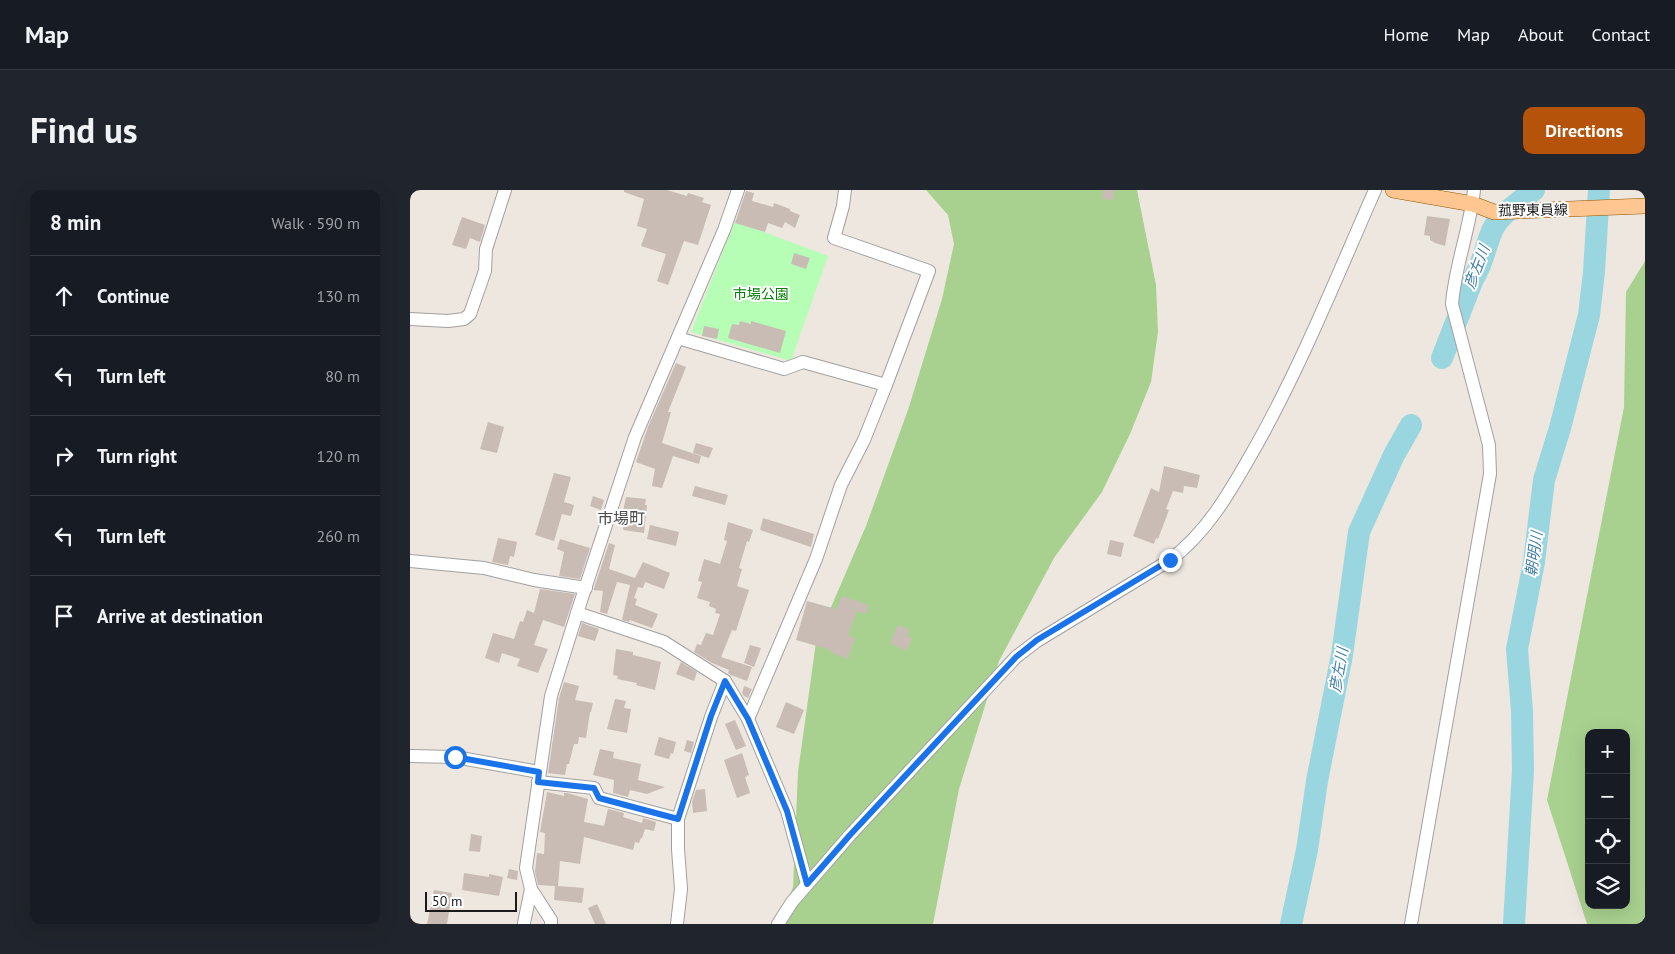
<!DOCTYPE html>
<meta charset="utf-8">
<style>
:root{--surface:#171b24;--page:#20242c;--text:#f1f3f6;--muted:#9ea1a6;--line:#363941;--accent:#b45309}
body{margin:0;font-family:"PT Sans","Noto Sans JP",sans-serif;background:var(--page);color:var(--text)}
.controls{position:absolute;right:15px;bottom:15px;display:grid;overflow:hidden;border-radius:10px;box-shadow:0 5px 20px #0002}
.controls button{width:45px;height:45px;display:grid;place-items:center;padding:0;border:0;border-bottom:1px solid var(--line);background:var(--surface);color:var(--text);font:25px sans-serif}
.scale{position:absolute;left:15px;bottom:12px;width:92px;box-sizing:border-box;padding-left:5px;border:2px solid #1a1a1a;border-top:0;font-size:14px;line-height:18px;white-space:nowrap;color:#1a1a1a;-webkit-text-stroke:4px #fff;paint-order:stroke}
.stop{position:absolute;width:15px;height:15px;margin:-11px;border:4px solid #1a73e8;border-radius:50%;background:#fff}
.stop.end{background:#1a73e8;border-color:#fff;box-shadow:0 1px 5px #0008}
.list{margin:0;padding:0;list-style:none}
h2{display:flex;justify-content:space-between;align-items:center;height:65px;margin:0;padding:0 20px;font-size:21px}
h2 small{font-size:16px;font-weight:400;color:var(--muted)}
.list li{display:grid;grid-template-columns:32px 1fr auto;gap:15px;align-items:center;box-sizing:border-box;height:80px;padding:0 20px;border-top:1px solid var(--line)}
.list b{display:block;font-size:19px;white-space:nowrap}
.list em{font-size:16px;font-style:normal;color:var(--muted)}
.icon{flex:none;width:28px;height:28px;fill:none;stroke:currentColor;stroke-width:2;stroke-linecap:round;stroke-linejoin:round}
.map{position:relative;flex:none;width:1235px;height:734px;overflow:hidden;border-radius:10px}
header{display:flex;align-items:center;gap:30px;box-sizing:border-box;height:70px;padding:0 25px;background:var(--surface);border-bottom:1px solid var(--line)}
header strong{font-size:24px}
nav{display:flex;gap:28px;margin-inline-start:auto;font-size:18px}
.intro{display:flex;align-items:center;justify-content:space-between;box-sizing:border-box;height:120px;padding:0 30px}
h1{margin:0;font-size:35px}
.button{padding:12px 22px;border-radius:10px;background:var(--accent);color:#fff;font-size:18px;font-weight:700}
main{display:flex;gap:30px;padding:0 30px}
aside{flex:1;background:var(--surface);border-radius:10px;box-shadow:0 5px 20px #0002}
.map>svg:first-child{display:block}
</style>
<header>
<strong>Map</strong>
<nav><a>Home</a><a>Map</a><a>About</a><a>Contact</a></nav>
</header>
<div class="intro"><h1>Find us</h1><a class="button">Directions</a></div>
<main>
<aside>
<h2>8 min<small>Walk · 590 m</small></h2>
<ul class="list">
<li><svg class="icon" aria-label="ahead" viewBox="0 0 24 24"><path d="M12 20V5M6 11l6-6 6 6"/></svg><div><b>Continue</b></div><em>130 m</em></li>
<li><svg class="icon" aria-label="left" viewBox="0 0 24 24"><path d="M17 20v-9H6M10 6l-5 5 5 5"/></svg><div><b>Turn left</b></div><em>80 m</em></li>
<li><svg class="icon" aria-label="right" viewBox="0 0 24 24"><path d="M7 20v-9h11M14 6l5 5-5 5"/></svg><div><b>Turn right</b></div><em>120 m</em></li>
<li><svg class="icon" aria-label="left" viewBox="0 0 24 24"><path d="M17 20v-9H6M10 6l-5 5 5 5"/></svg><div><b>Turn left</b></div><em>260 m</em></li>
<li><svg class="icon" aria-label="arrive" viewBox="0 0 24 24"><path d="M6 21V4h12l-3 4 3 4H6"/></svg><div><b>Arrive at destination</b></div></li>
</ul>
</aside>
<div class="map">
<svg width="1235" height="734" viewBox="0 0 1235 734">
<rect width="100%" height="100%" fill="#ede7df"/>
<!-- forest -->
<g fill="#a8d18f" fill-rule="evenodd">
<path d="M516,0H727L746,95L748,142L741,192L720,244L692,302L644,368L589,471L549,599L523,734H368L383,697L388,582L406,452L456,336L499,217L532,109L544,54L538,25Z"/>
<path d="M1235,71V734H1177L1137,610L1214,217L1216,102ZM1179,543H1216V715H1179Z"/>
</g>
<!-- park -->
<path fill="#b6feb5" d="M325,31L418,66L381,171L281,142Z"/>
<g fill="none" stroke-linecap="round" stroke-linejoin="round">
<!-- river -->
<g stroke="#9ad6e0" stroke-width="22">
<path d="M1032,168L1063,89C1073,74 1075,57 1082,41C1089,24 1110,12 1124,0"/>
<path d="M881,734L897,660L907,591L932,465L949,342L984,265L1001,235"/>
<path d="M1104,734L1113,580L1112,521L1107,459L1124,372L1134,290L1150,238L1179,125L1184,82L1189,0"/>
</g>
</g>
<!-- building -->
<g fill="#c9bcb5">
<path d="M214,0H257L277,6L278,3L294,8L292,12L301,15L288,55L274,51L258,95L247,91L256,64L231,56L237,39L227,36L234,9L214,2Z"/>
<path d="M693,0H704V10L692,9Z"/>
<path d="M336,1L344,3L342,11L363,17L364,13L380,19V21L390,25L385,38L375,32L372,38L358,33L355,42L325,33Z"/>
<path d="M1017,26L1040,29L1035,56L1025,53L1020,50V46L1014,45Z"/>
<path d="M52,27L75,35L70,52L60,48L56,59L42,55Z"/>
<path d="M384,63L400,68L396,79L381,74Z"/>
<path d="M330,131L341,134V131L376,141L370,163L318,148L322,134L329,135Z"/>
<path d="M294,136L309,139L307,149L292,146Z"/>
<path d="M266,173L276,177L258,222H261L252,253L291,266L289,274L263,266L252,298L242,296L245,279L226,272L238,237Z"/>
<path d="M78,232L94,237L87,263L70,259Z"/>
<path d="M286,253L303,258L299,268L283,263Z"/>
<path d="M754,276L790,285L787,298L774,296L773,303L763,301L756,319L759,320L748,349L746,348L744,354L723,346L741,298L749,302Z"/>
<path d="M144,283L161,287L154,312L164,315L161,326L152,324L144,351L125,345Z"/>
<path d="M285,296L318,305L315,315L282,306Z"/>
<path d="M183,306L194,310L191,320L180,316Z"/>
<path d="M216,307L236,309L235,315H237L234,343L213,340L215,326H212Z"/>
<path d="M353,328L404,344L401,357L350,340Z"/>
<path d="M318,332L343,340L339,352L337,351L329,378L332,379L327,396L339,400L326,441L322,440L311,467L342,477L337,491L321,485L318,483L319,480L302,473L284,462L287,454L291,455L296,443L303,445L310,424L305,423L306,419L299,416L300,412L287,408L292,392L288,391L294,369L310,374L317,351L314,350Z"/>
<path d="M240,335L269,342L266,356L237,349Z"/>
<path d="M88,348L107,352L104,367L100,366L98,375L82,372Z"/>
<path d="M150,349L180,358L170,389L149,386L154,362L147,359Z"/>
<path d="M700,350L714,353L711,367L697,364Z"/>
<path d="M199,353L205,355L199,379L225,388L233,372L260,383L254,399L235,392L233,398L228,397L224,408L227,409L225,415L248,424L242,438L220,430L219,432L212,430L220,395L207,392L197,424L190,422L193,401L184,400V398Z"/>
<path d="M130,399L165,404L154,437L133,430L124,455L138,459L128,483L107,476L110,469L92,463L89,473L75,468L83,443L104,449L110,431L113,432L117,420L124,423Z"/>
<path d="M432,406L459,415L456,424L447,421L438,445L445,448L438,469L420,462L421,460L386,450L397,411L426,419Z"/>
<path d="M172,433L189,439L185,451L168,446Z"/>
<path d="M488,435L500,440L497,446L502,449L496,461L480,453Z"/>
<path d="M340,455L351,458L344,477L334,473Z"/>
<path d="M206,459L223,462V465L251,472L245,500L226,495L227,493L207,489L208,486L203,485Z"/>
<path d="M271,472L287,482L284,491L266,484Z"/>
<path d="M154,492L169,496L165,510L183,513L181,522H180L176,548L169,547L168,554H164L159,574H157L155,585L138,583L149,508Z"/>
<path d="M334,496L342,499L338,508L334,506L332,503Z"/>
<path d="M205,509L216,511L214,518L221,519L217,543L197,539Z"/>
<path d="M376,512L394,520L384,544L366,537Z"/>
<path d="M325,530L336,556L326,560L315,534Z"/>
<path d="M249,547L266,552L263,564L261,563L259,569L244,565Z"/>
<path d="M277,550L284,552L281,563L274,561Z"/>
<path d="M190,559L204,562L203,568L231,574L228,590L255,597L237,604L220,600L218,607L203,603L204,590L183,585Z"/>
<path d="M332,563L339,585L335,587L340,603L327,608L314,570Z"/>
<path d="M295,599L297,621L283,623L282,612L286,600Z"/>
<path d="M137,602L154,606V603H157L178,609L174,632L194,636L198,619L214,623L213,627L232,633L233,628L246,632L244,641L235,639L232,648H231L229,653L225,652L223,660L174,647L170,674L150,671L148,696L174,698L172,713L144,710L145,696L128,695L125,682L127,663L134,664L135,643L130,642Z"/>
<path d="M61,644L72,646L70,662L59,661Z"/>
<path d="M99,679L108,681L107,690L97,688Z"/>
<path d="M54,683L79,687V684L93,687L89,706L52,700Z"/>
<path d="M24,700L42,703L37,734H17Z"/>
<path d="M187,714L196,734H185L178,718Z"/>
</g>
<g fill="none" stroke-linecap="round" stroke-linejoin="round">
<!-- minor casing -->
<g stroke="#a1a1a1" stroke-width="14">
<g id="minor">
<path d="M0,129L38,131L54,129L60,124L75,81L76,59L95,0"/>
<path d="M268,148L374,179L393,172L476,195L519,81L424,48L433,16L435,0"/>
<path d="M0,371L74,378L124,390L176,398"/>
<path d="M167,423L254,452L315,491L338,529L406,369L431,295L454,250L476,195"/>
<path d="M338,529L377,621L397,694"/>
<path d="M0,566L45,567L129,582"/>
<path d="M128,592L184,598L189,608L268,629"/>
<path d="M114,733L121,699"/>
<path d="M141,734V730L121,699L116,678L141,506L167,423L225,247L314,40L328,0"/>
<path d="M267,734L271,699L268,659V629L301,527L315,491"/>
<path d="M368,734L382,712L440,645L606,467L627,451L760,370C799,341 822,298 846,256C892,174 927,86 965,0"/>
<path d="M1001,734L1080,284L1079,255L1042,114C1045,75 1060,39 1064,0"/>
</g>
</g>
<!-- major casing -->
<g stroke="#915400" stroke-width="16">
<path id="major" d="M983,0L1063,14L1084,22L1235,16"/>
</g>
<!-- minor -->
<use href="#minor" stroke="#fff" stroke-width="12"/>
<!-- major -->
<use href="#major" stroke="#ffc692" stroke-width="15"/>
</g>
<g fill="none" stroke-linecap="round" stroke-linejoin="round">
<!-- route -->
<path stroke="#1a73e8" stroke-width="6" d="M45,567L129,582L128,592L184,598L189,608L268,629L301,526L315,491L338,529L377,621L397,694L440,645L606,467L627,450L760,370"/>
</g>
<g text-anchor="middle" stroke-width="4" stroke-linejoin="round" paint-order="stroke">
<!-- street labels -->
<g font-size="14" fill="#1a1a1a" stroke="#fff">
<text transform="translate(1123 20) rotate(-1)" y="5">菰野東員線</text>
</g>
<!-- park labels -->
<g font-size="14" fill="#037f02" stroke="#fff">
<text x="351" y="109">市場公園</text>
</g>
<!-- water labels -->
<g font-size="15" font-style="italic" fill="#3e7ca8" stroke="#fff">
<text transform="translate(1067 77) rotate(-69)" y="5">彦左川</text>
<text transform="translate(1124 364) rotate(-82)" y="5">朝明川</text>
<text transform="translate(929 480) rotate(-80)" y="5">彦左川</text>
</g>
<!-- quarter labels -->
<g font-size="16" fill="#4d4d4d" stroke="#fff">
<text x="211" y="334">市場町</text>
</g>
</g>
</svg>
<div class="controls">
<button>+</button>
<button>−</button>
<button><svg class="icon" aria-label="locate" viewBox="0 0 24 24"><circle cx="12" cy="12" r="6"/><path d="M12 2v4M12 18v4M2 12h4M18 12h4"/></svg></button>
<button><svg class="icon" aria-label="layers" viewBox="0 0 24 24"><path d="M12 4l9 5-9 5-9-5zM3 14l9 5 9-5"/></svg></button>
</div>
<div class="scale">50 m</div>
<div class="stop" style="left:45px;top:567px"></div>
<div class="stop end" style="left:760px;top:370px"></div>
</div>
</main>
